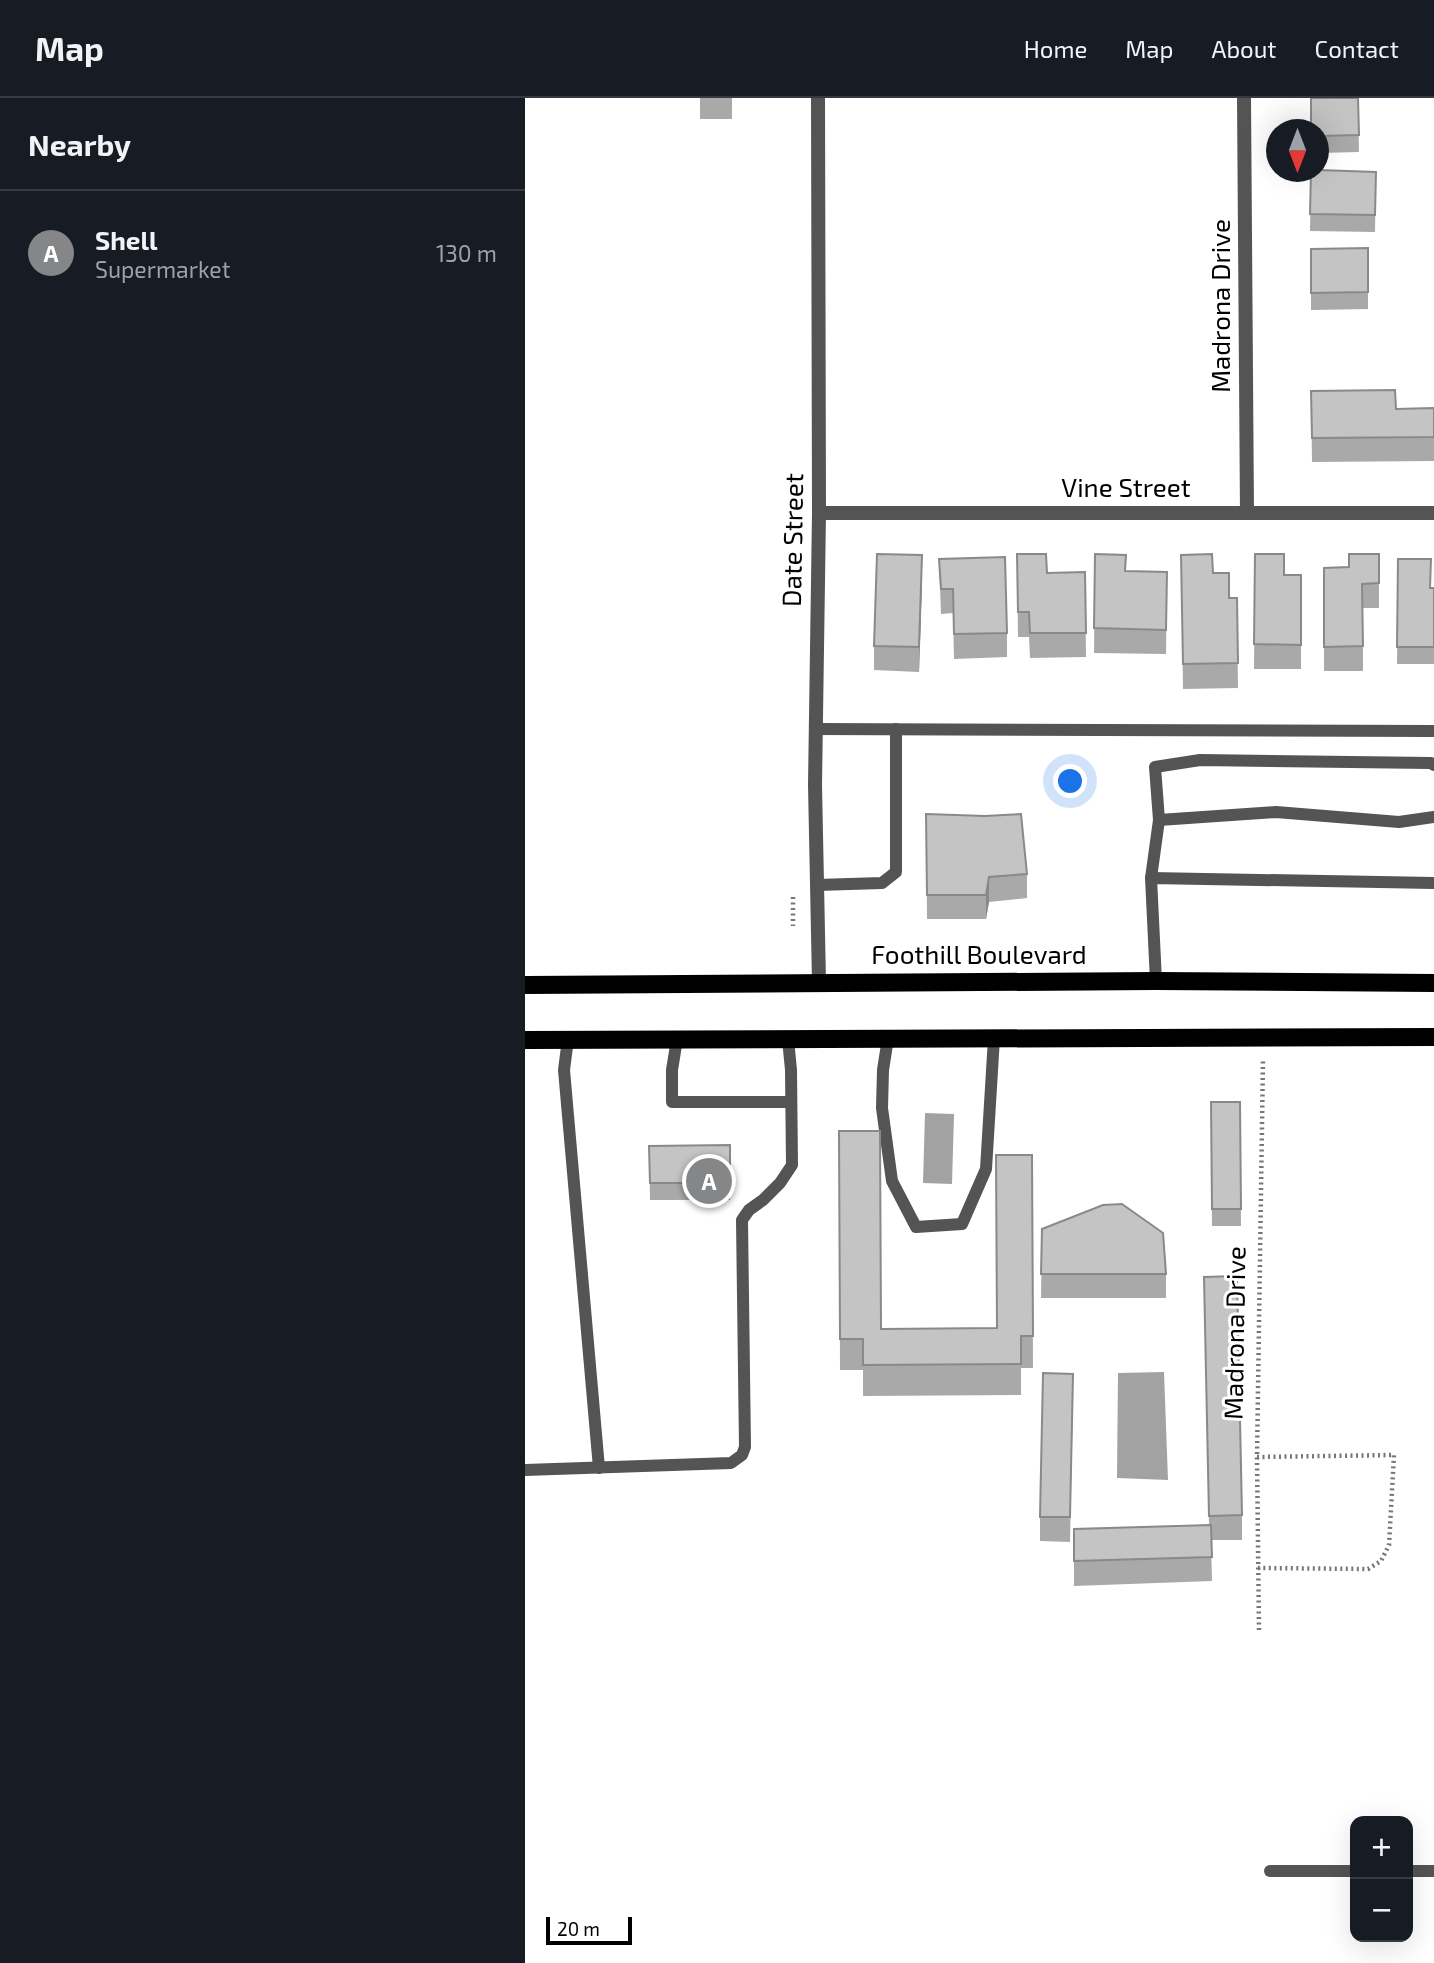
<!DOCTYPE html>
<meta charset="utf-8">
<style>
:root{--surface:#171b24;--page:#20242c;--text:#f1f3f6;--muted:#9ea1a6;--line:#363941;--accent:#858687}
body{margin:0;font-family:"Exo 2",sans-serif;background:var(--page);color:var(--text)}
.controls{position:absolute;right:21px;bottom:21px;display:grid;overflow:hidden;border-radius:14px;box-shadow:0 7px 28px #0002}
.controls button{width:63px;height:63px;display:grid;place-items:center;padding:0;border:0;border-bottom:2px solid var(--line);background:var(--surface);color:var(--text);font:35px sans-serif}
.compass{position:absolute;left:741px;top:21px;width:63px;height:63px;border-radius:50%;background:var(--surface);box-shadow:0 7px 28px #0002;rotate:180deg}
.scale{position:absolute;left:21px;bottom:18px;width:86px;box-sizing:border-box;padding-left:7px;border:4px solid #000;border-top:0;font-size:19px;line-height:24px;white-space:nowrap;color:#000;-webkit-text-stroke:5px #fff;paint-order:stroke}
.you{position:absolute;left:546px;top:684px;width:24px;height:24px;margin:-18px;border:5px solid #fff;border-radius:50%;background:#1a73e8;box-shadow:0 0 0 10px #1a73e833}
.badge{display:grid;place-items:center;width:46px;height:46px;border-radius:50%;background:var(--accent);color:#fff;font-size:23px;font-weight:700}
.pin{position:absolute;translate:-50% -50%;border:4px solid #fff;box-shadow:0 2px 7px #0006}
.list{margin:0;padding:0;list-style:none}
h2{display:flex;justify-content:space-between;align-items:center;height:91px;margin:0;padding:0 28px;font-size:30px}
h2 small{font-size:23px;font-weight:400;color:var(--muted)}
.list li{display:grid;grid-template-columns:46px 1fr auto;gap:21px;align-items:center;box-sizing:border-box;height:126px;padding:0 28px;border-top:2px solid var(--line)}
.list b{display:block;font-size:26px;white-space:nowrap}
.list p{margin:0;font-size:23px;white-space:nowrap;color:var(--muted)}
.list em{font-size:23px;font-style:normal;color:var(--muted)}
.map{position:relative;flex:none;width:909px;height:1865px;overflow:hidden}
header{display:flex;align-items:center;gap:42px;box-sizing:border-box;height:98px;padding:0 35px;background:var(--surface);border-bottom:2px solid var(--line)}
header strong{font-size:33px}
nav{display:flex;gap:38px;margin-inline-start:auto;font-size:24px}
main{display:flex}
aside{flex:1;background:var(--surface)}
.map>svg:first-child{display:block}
</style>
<header>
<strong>Map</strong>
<nav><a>Home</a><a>Map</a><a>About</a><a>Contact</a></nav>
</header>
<main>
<aside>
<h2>Nearby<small></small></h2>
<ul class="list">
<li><span class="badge">A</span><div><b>Shell</b><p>Supermarket</p></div><em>130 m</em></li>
</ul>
</aside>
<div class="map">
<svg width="909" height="1865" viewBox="0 0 909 1865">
<rect width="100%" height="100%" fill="#fff"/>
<!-- water -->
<g fill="#a2a2a2">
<path d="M400,1015L429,1016L427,1086L398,1085Z"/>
<path d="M639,1274L643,1382L592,1380L593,1275Z"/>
</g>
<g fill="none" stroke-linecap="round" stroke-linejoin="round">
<!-- path -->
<g stroke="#767676" stroke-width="4.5" stroke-dasharray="2 3.5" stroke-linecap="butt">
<path d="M268,799V828"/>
<path d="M732,1359L869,1357L864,1447L856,1463L843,1471L733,1470"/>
<path d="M734,1532L732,1359L738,961"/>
</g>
<!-- service -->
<g stroke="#545454" stroke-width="12">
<path d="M290,631L909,633"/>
<path d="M634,722L751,714L874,724L909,719"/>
<path d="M626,780L634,722L630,669L675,662L906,665L909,667"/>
<path d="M292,787L357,785L371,774V631"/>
<path d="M631,883L626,780L909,785"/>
<path d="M363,940L358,972L357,1010L367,1083L391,1129L437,1126L461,1071L469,940"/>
<path d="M43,941L39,972L74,1370"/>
<path d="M152,941L147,972V1004H266"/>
<path d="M0,1372L206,1365L217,1357L220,1349L217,1122L224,1112L238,1102L255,1085L267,1067L266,972L263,941"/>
<path d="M745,1773H830"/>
<path d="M883,1773H909"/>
</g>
<!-- minor -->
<g stroke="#545454" stroke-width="14">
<path d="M293,0L294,415L290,687L294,884"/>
<path d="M719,0L722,415"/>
<path d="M294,415H909"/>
</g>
<!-- primary -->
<g stroke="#000" stroke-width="18">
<path d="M0,887L631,883L909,885"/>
<path d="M0,942L909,939"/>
</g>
</g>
<!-- wall -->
<g fill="#a9a9a9">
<rect x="175" y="0" width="32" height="21"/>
<path d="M833,0L834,54L794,55V32Z"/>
<path d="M786,74H851L850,134L785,133Z"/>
<path d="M843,150V211L786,212V151Z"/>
<path d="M786,293L871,311L909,310V363L787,364Z"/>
<path d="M492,456L522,475L560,474L561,559L505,560L504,539H493Z"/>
<path d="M570,456L601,473L642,474L641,556L569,555Z"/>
<path d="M730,456L759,477H776V571H729Z"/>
<path d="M854,456V510H838V573H799V470L824,469Z"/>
<path d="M656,457L688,475L704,500H712L713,590L658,591Z"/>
<path d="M414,461L482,535V559L429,561L428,515L416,516Z"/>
<path d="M873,461L905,490H909V566H872Z"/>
<path d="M397,482L394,574L349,572V548Z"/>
<path d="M401,716L502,776V800L464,804L461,821H402Z"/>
<path d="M686,1004H715L716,1128H687Z"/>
<path d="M314,1033L356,1231L472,1230L507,1057L508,1270H496V1297L338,1298V1272H315Z"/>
<path d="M205,1047V1102H125L124,1048Z"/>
<path d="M517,1131L641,1176V1200H516Z"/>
<path d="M679,1179L717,1417V1442H686L687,1483L549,1488V1431L684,1427Z"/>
<path d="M548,1300L545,1444L515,1443V1419Z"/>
</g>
<!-- shaded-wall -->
<g fill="#898989">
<path d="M397,457V482L394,574V549Z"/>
<path d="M464,779V804L461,821V797Z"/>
</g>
<!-- building -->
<g fill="#c4c4c4" stroke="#898989" stroke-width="2">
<path d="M786,0H833L834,37L794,38V32H786Z"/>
<path d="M794,72L851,74L850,117L785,116L786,74H794Z"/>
<path d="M843,150V194L786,195V151Z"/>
<path d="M870,292L871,311L909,310V339L787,340L786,293Z"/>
<path d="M352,456L397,457L394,549L349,548Z"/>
<path d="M492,456H521L522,475L560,474L561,535H505L504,514H493Z"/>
<path d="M570,456L601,457L600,473L642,474L641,532L569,530Z"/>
<path d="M687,456L688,475H704V500H712L713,565L658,566L656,457Z"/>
<path d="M730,456H759V477H776V547L729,546Z"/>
<path d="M824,456H854V485L837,486L838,548L799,549V470L824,469Z"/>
<path d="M480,459L482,535L429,536L428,491H416L414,461Z"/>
<path d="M873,461H906L905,490H909V549H872Z"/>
<path d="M401,716L460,718L496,716L502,776L464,779L461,797H402Z"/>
<path d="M686,1004H715L716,1111H687Z"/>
<path d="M314,1033H355L356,1231L472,1230L471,1057H507L508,1238H496V1266L338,1267V1241H315Z"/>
<path d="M205,1047V1085H125L124,1048Z"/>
<path d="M597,1106L638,1135L641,1176H516L517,1131L578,1107Z"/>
<path d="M712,1178L717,1417L684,1418L679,1179Z"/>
<path d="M518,1275L548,1276L545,1419H515Z"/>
<path d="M686,1427L687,1459L549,1463V1431Z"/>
</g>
<g text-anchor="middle" stroke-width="6" stroke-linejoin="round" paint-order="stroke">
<!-- street labels -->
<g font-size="26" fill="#000" stroke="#fff">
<text transform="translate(696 208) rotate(-90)" y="9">Madrona Drive</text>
<text x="601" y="399">Vine Street</text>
<text transform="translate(268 442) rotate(-89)" y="9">Date Street</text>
<text x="454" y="866">Foothill Boulevard</text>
<text transform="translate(710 1235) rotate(-89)" y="9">Madrona Drive</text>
</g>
</g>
</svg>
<div class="controls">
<button>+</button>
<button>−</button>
</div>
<svg class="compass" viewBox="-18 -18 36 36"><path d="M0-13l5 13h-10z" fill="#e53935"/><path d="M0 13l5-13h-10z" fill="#9ea1a6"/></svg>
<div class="scale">20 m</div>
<div class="you"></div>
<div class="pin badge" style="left:184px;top:1083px">A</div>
</div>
</main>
